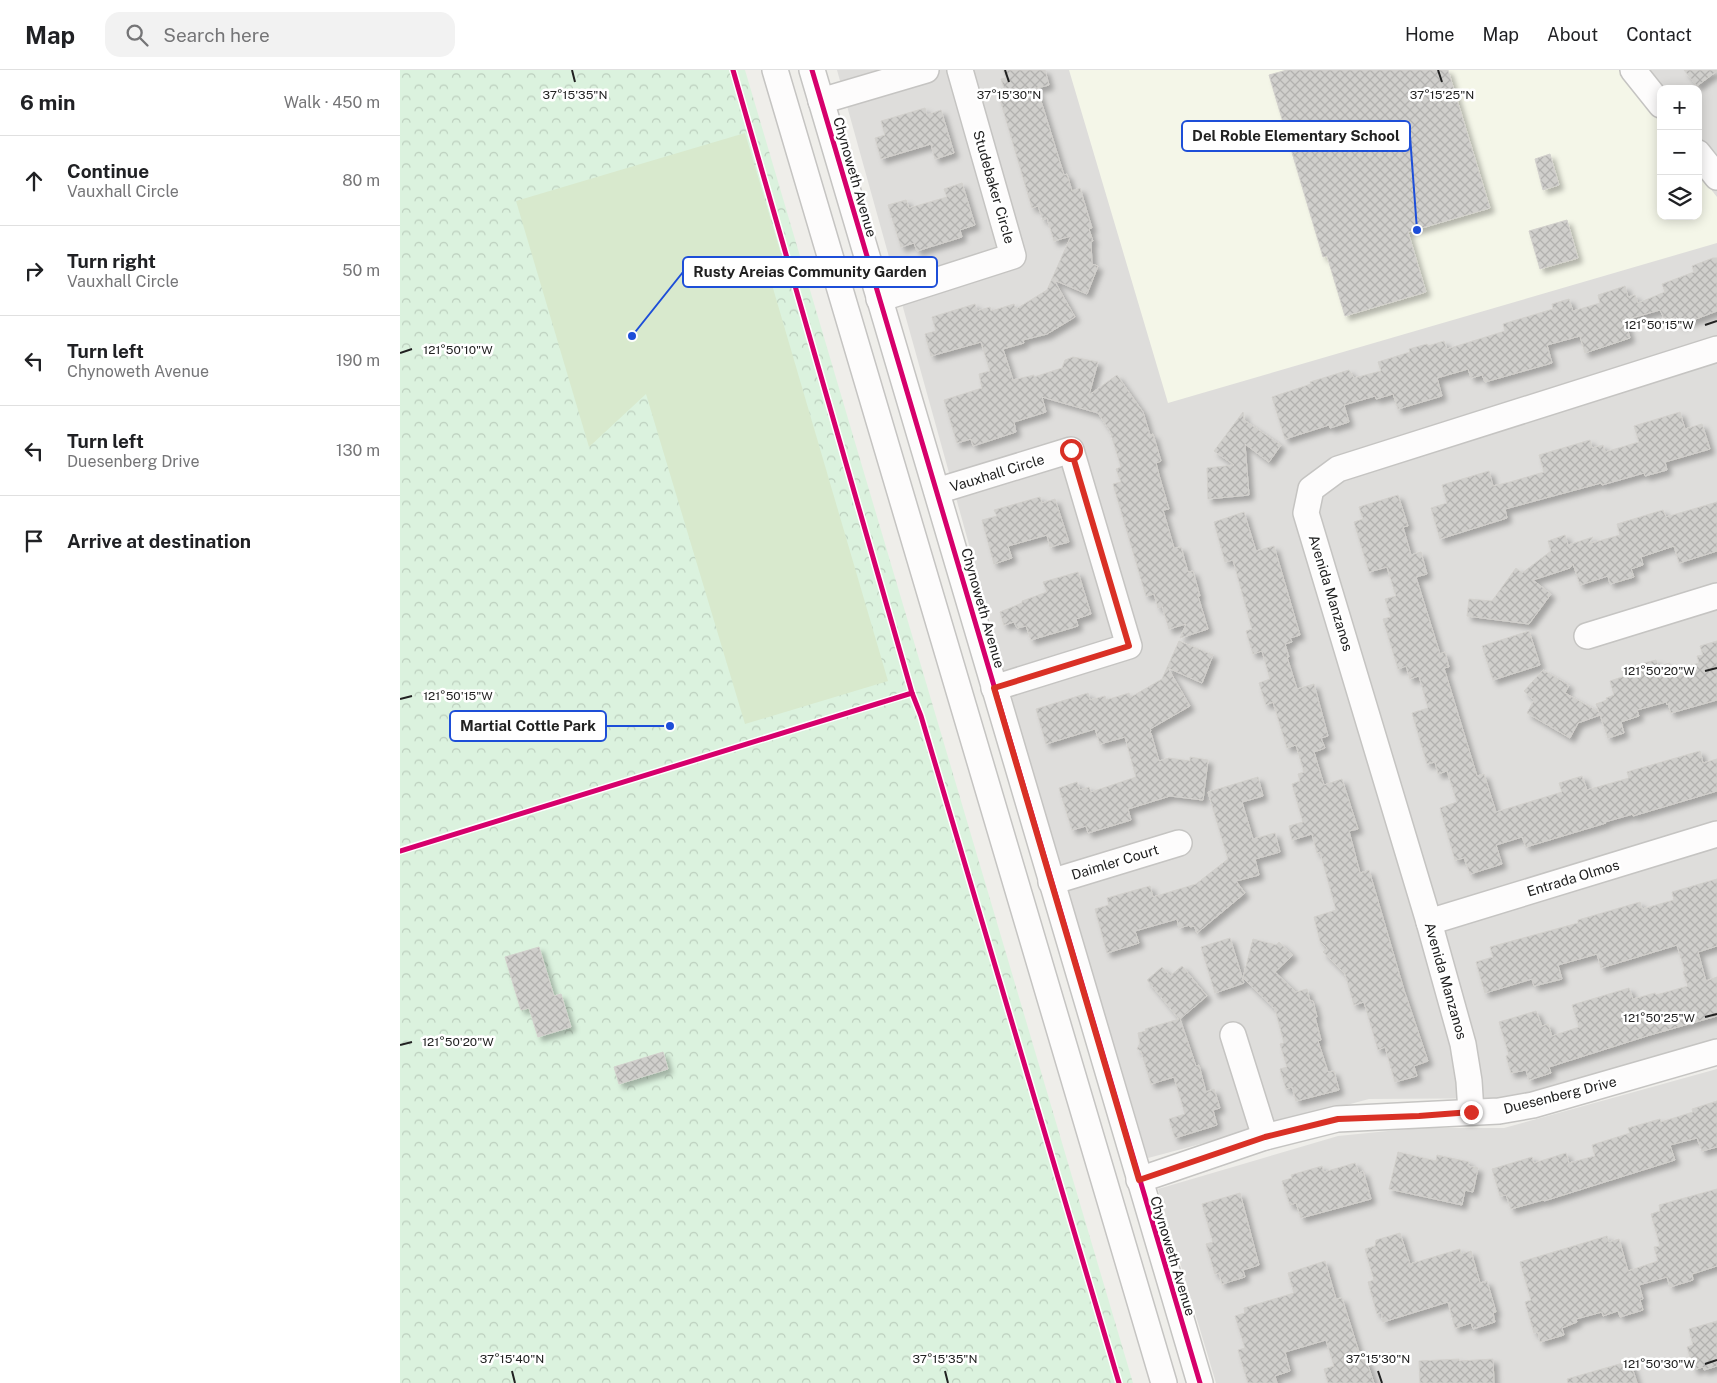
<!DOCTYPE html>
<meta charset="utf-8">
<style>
:root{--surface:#fff;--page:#f2f2f2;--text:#202124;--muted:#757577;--line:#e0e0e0}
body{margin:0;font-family:"Public Sans",sans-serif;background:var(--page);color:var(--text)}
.controls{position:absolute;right:15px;top:15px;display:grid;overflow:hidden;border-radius:10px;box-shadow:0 2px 12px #0003}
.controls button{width:45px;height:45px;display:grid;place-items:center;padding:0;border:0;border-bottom:1px solid var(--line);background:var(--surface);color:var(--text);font:25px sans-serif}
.stop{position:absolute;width:15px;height:15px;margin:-11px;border:4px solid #d93025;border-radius:50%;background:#fff}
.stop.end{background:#d93025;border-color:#fff;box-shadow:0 1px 5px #0008}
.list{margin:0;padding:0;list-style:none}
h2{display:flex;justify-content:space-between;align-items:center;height:65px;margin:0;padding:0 20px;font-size:21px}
h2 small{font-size:16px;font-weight:400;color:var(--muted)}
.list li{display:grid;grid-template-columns:32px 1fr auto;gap:15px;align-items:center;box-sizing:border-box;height:90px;padding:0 20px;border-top:1px solid var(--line)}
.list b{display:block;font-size:19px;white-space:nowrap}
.list p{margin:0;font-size:16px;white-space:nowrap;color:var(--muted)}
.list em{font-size:16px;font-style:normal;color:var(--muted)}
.icon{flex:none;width:28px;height:28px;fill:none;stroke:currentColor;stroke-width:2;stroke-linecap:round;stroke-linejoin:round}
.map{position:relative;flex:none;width:1317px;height:1313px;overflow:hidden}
header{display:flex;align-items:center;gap:30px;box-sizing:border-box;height:70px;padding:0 25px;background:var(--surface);border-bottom:1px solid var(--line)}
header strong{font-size:24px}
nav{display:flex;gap:28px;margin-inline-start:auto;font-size:18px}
.search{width:350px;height:45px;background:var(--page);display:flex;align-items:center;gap:12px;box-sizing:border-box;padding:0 18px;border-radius:15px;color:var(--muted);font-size:19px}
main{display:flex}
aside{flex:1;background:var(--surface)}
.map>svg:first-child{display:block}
</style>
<header>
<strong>Map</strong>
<div class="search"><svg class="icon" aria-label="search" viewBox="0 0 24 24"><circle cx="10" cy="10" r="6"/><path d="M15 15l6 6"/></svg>Search here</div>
<nav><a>Home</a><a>Map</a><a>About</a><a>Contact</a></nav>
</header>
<main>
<aside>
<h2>6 min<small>Walk · 450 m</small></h2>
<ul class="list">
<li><svg class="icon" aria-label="ahead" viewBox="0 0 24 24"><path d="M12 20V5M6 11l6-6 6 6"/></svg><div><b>Continue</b><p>Vauxhall Circle</p></div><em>80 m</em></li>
<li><svg class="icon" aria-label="right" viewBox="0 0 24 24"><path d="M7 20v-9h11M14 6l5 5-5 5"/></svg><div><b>Turn right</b><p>Vauxhall Circle</p></div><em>50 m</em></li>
<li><svg class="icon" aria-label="left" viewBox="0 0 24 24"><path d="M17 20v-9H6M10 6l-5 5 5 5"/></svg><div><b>Turn left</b><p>Chynoweth Avenue</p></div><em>190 m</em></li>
<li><svg class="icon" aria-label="left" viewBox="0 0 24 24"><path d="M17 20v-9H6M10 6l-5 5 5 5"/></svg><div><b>Turn left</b><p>Duesenberg Drive</p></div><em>130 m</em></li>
<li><svg class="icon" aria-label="arrive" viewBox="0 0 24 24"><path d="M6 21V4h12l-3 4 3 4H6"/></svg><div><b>Arrive at destination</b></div></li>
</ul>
</aside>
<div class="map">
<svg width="1317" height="1313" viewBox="0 0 1317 1313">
<defs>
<pattern id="park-crowns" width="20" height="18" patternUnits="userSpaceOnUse" patternTransform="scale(1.25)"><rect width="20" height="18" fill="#dbf2de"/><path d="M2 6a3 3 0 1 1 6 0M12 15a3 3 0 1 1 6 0" fill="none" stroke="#bccfbe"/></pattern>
<pattern id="building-cross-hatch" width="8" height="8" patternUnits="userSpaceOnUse" patternTransform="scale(1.25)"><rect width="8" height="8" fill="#d0cfcc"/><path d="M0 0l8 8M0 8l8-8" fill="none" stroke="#b2b1af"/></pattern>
<filter id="shadow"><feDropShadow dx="4.5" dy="4.5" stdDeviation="2.5" flood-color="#0004"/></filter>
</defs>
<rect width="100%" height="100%" fill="#efeeea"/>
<!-- residential -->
<g fill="#dedddb" fill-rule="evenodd">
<path d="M437,0H1317V971L1127,1028L969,1029L748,1088L632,701ZM1261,19H1298V146H1261Z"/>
<path d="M1317,999V1313H816L758,1119L938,1066L1018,1058H1104Z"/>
</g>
<!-- education -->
<path fill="#f4f6e8" d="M669,0H1219L1261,54V146H1298V103L1317,127V173L768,333Z"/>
<!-- park -->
<path fill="url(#park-crowns)" d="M0,0H345L733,1313H0Z"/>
<!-- garden -->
<path fill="#d8e9cd" d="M345,63L384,194L370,208L488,611L345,654L246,324L189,377L116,131Z"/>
<!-- building -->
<g fill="url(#building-cross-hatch)" stroke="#d2d0cc" filter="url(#shadow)">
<path d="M603,0H645L649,15L637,18L664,105L667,104L672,121L680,118L692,158L689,159L693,171L691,172L692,194L698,196L687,224L654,210L675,247L647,264L623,270L624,273L603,279L613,310L634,305V307L662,298L665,290L673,287L698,292L689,325L717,305L743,342L750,365L753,364L761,391L756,393L759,405L769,439L763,440L774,478L781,477L788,502L793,501L800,526H798L808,559L780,568L786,554L769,559L762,536L758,538L754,524L746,526L713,414L721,412L716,399L721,397L710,361L698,343L642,327L646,342L614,352L616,362L573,376L571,369L557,373L544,330L582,318L579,304L590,301L581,272L531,286L525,264L536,261L532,247L575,234L577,241L590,237L591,241L614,234L616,239L647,220L671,166L654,171L647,148L643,150L638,136L632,138L599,26L606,24L601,9L606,8Z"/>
<path d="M887,0H1048L1090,138L1008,162L1026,222L945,246L927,186L923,187L869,5Z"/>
<path d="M1284,0H1317V1L1297,16Z"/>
<path d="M525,38L527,45L541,40L554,83L535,89L531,74L481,89L475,68L485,65L481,51Z"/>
<path d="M1150,84L1159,115L1143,120L1135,89Z"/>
<path d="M562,113L575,155L560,160L562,167L517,181L514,173L501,177L488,135L506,130L509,138L547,127L544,119Z"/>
<path d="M1167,150L1178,188L1140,199L1129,161Z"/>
<path d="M1313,188H1317V241L1280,255L1276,247L1265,251L1260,240L1225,250L1230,268L1185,283L1180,266L1147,275L1152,293L1085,312L1082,305L1071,308L1068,299L1037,308L1042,326L998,339L993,324L976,329L975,326L944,335L949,352L930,358L929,355L885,369L872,327L911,314L910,312L949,300L954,308L981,301L978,292L1010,282L1009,279L1027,274L1028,276L1044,271L1047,279L1105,261L1103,254L1153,239L1152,234L1169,229L1173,241L1200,233L1198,225L1225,216L1228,227L1235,225L1238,233L1265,222L1262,214L1294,202L1292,196Z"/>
<path d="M843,342L844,350L881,375L869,392L845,374L849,425L808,429L807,398L834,395L814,381Z"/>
<path d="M1280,342L1285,359L1302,354L1310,379L1265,392L1267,400L1245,406L1244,403L1202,415L1201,413L1105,439L1107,448L1040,469L1031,438L1047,433L1042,415L1089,401L1093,416L1110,412L1144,402L1139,385L1190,370L1192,378L1203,375L1205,382L1239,372L1234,356Z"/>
<path d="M998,425L1008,456L1003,457L1011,485L1021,482L1027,504L1016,507L1040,584L1045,582L1049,597L1044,598L1062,657L1077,706L1084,704L1096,742L1162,722L1159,713L1182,706L1187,720L1229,708L1227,702L1300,681L1303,693L1317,689V721L1233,746V744L1205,752L1206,753L1126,777L1122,767L1096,775L1102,794L1070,804L1064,788L1055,790L1040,738L1057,732L1047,701L1038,704L1035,692L1027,694L1012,643L1028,638L1019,606L1010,609L1006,596L998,599L983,549L991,547L985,529L996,526L987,497L969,502L954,452L963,449L959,437Z"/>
<path d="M640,427L642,433L655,429L669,472L650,477L647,465L608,476L612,488L594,494L582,450L597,446L594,440Z"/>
<path d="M1317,432V481L1279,493L1274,476L1241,487L1243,495L1231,499L1234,507L1210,514L1208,506L1180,515L1173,494L1170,498L1133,510L1151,524L1129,554L1067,546L1069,529L1092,531L1116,498L1122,503L1151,481L1148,471L1165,465L1168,475L1193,467L1188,474L1220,465L1217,454L1263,440L1266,447Z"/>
<path d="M844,442L856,481L874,476L900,565L890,568L892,572L885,574L889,587H887L897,619L914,614L928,666L921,668L925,678L914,682L924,715L942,709L958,759L949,761L960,803L969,800L1004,920L1028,991L1014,996L1017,1006L995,1012L985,977L978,980L964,932L954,935L945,904L923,882L927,878L920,871L914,847L936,840L920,782L917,783L912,764L892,770L889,756L903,752L892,714L900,711L898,704L904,702L896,675L887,678L873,632L866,635L859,613L870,609L862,581L853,584L846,561L852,559L833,490L825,492L814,452Z"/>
<path d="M678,502L691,544L676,549L678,556L631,570L626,556L617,558L614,552L604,555L600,542L622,533V531L647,522L643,512Z"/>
<path d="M1129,561L1140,595L1093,610L1082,576Z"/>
<path d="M779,571L813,585L802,613L768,598L790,636L750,659L751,661L749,663H751L759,691L769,688L790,691V687L808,690L803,730L770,726L728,739L731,750L688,763L686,756L672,760L659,718L677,712L680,720L689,717L691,722L736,707L725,667L700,674L695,659L646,674L636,639L688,623L690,630L705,626L706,630L729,623L731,627L762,609Z"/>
<path d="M1317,571V630L1271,643L1268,634L1267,635L1266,632L1237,640L1239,646L1221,652L1224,663L1208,668L1200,645L1178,653L1170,668L1127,643L1134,630L1124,621L1143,600L1169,615L1165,623L1199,642L1196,634L1207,630L1206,628L1214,625L1210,611L1234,603L1232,596L1256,590L1258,596L1270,593L1272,601L1299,593L1297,586L1303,585L1300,576Z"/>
<path d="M858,707L863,726L842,732L853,769L875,763L880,782L855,789L859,805L836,811L845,823L797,863L794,856L790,857V855L779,858L777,849L735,861L739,873L707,883L695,839L709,835L707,828L750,816L753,827L796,814L828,789L808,722Z"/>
<path d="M1317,809V876L1298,882L1306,911L1317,907V946L1250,965L1149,997L1151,1003L1129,1010L1126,1000L1111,1003L1106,986L1109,985L1099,952L1136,941L1142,956L1148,954L1152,966L1179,957L1172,935L1229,918L1233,929L1255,923L1256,925L1288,916L1283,902L1285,901L1277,875L1201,898L1197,884L1158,895L1162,909L1134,916L1132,909L1085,923L1076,892L1093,887L1090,877L1178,853V850L1240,832L1242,839L1274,830L1272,822Z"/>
<path d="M830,868L844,913L815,923L801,877Z"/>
<path d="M853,869L876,875L879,872L893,885L875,902L896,922L907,919L910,931H913L917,947H915L921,970L918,971L928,1002L934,1001L939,1020L896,1031L892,1017L886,1019L880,999L887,997L880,974L884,973L875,939L843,908Z"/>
<path d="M139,877L154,926L161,924L171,957L138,967L129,938L121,940L105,887Z"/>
<path d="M782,896L807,926L780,949L796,996L799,995L806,1022L814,1019L820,1038L813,1040L817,1055L775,1068L769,1049L785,1044L774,1007L751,1014L741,981L737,979L740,973L738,963L746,961L745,959L779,949L747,910L762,897L770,906Z"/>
<path d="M263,982L268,999L219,1014L214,997Z"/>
<path d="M1317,1031V1077L1302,1081L1297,1068L1270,1075L1275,1090L1144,1131L1143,1130L1111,1139L1106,1125L1100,1126L1092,1099L1132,1087L1134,1093L1166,1083L1169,1093L1195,1086L1192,1075L1230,1063L1228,1058L1260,1049L1261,1052L1293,1042L1292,1039Z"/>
<path d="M998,1082L1036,1091L1037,1085L1069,1092L1068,1096L1078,1098L1073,1122L1065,1120L1062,1135L989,1119Z"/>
<path d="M955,1093L959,1103L963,1101L971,1129L901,1148L896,1133L890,1135L882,1111L892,1108L891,1105L922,1096L924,1102Z"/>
<path d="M1317,1119V1196L1292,1204L1293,1210L1270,1217L1267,1207L1239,1215L1243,1229L1240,1230L1243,1240L1220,1247L1218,1241L1203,1246L1202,1242L1176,1249L1177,1252L1162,1258L1164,1265L1140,1272L1138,1262L1134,1263L1125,1232L1131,1230L1120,1192L1207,1166L1209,1172L1219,1169L1228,1201L1258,1191L1254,1177L1260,1176L1251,1144L1260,1141L1259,1135Z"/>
<path d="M840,1123L859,1195L843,1200L845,1207L822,1214L819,1203L815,1204L806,1174L813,1172L802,1134Z"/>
<path d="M1000,1163L1010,1194L1060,1179L1061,1184L1071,1181L1080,1213L1087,1211L1096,1242L1093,1243L1095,1252L1073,1259L1071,1253L1055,1258L1048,1232L983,1252L981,1242L977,1244L968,1212L974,1210L965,1179L975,1176L976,1170Z"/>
<path d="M925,1191L936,1229L942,1228L959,1282L960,1281L963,1290L966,1289L974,1313H928L924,1299L934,1296L926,1270L885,1282L890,1301L875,1306L877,1313H848L838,1280L845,1278L835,1246L845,1243L844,1238L894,1223L888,1203Z"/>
<path d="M1317,1251V1296L1304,1300L1303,1297L1294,1300L1287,1277L1293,1275L1289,1259Z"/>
<path d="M1059,1289V1291L1093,1289L1094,1313H1020L1019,1291Z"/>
<path d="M1230,1291L1237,1313H1168L1167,1309Z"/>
</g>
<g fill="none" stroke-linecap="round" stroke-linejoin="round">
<!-- minor casing -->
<g stroke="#c5c4c2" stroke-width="28">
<g id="minor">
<path d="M375,0L764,1313"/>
<path d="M412,0L800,1313"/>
<path d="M1233,0L1261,35"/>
<path d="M421,31L526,0"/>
<path d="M1298,83L1317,107"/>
<path d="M479,229L613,186L560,0"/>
<path d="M537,421L671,380L729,576L594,618"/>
<path d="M1187,566L1317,526"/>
<path d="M651,812L779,773"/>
<path d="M1029,852L1317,764"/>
<path d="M833,965L865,1067"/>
<path d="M1071,1042L1069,1011L1063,974L1029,852L906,443L911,419L938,399L1317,279"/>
<path d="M739,1110L865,1067L937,1049L1099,1041L1133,1035L1317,982"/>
</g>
</g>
<!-- minor -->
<use href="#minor" stroke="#fdfcfc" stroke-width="25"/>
<!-- cycleway casing -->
<g stroke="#fff" stroke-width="8">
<g id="cycleway">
<path d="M333,0L512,623L521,646L719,1313"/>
<path d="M412,0L800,1313"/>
<path d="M0,781L512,623"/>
</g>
</g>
<!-- cycleway -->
<use href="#cycleway" stroke="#d6006c" stroke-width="5"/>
</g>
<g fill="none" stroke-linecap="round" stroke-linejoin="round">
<!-- route -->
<path stroke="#d93025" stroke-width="6" d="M671,380L729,576L594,618L739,1110L865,1067L938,1049L1019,1046L1071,1042"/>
</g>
<!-- ticks -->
<path fill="none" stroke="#212121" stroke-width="2" d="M172,0L175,12M605,0L609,12M1038,0L1042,12M1305,255L1317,251M0,283L12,279M1305,601L1317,598M0,629L12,626M1305,947L1317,944M0,975L12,972M1305,1294L1317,1290M112,1301L115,1313M545,1301L548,1313M978,1301L982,1313"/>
<g text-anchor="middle" stroke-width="5" stroke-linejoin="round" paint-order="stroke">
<!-- street labels -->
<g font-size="14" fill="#212121" stroke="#fff">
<text transform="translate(455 107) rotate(74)" y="5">Chynoweth Avenue</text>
<text transform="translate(594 117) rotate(74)" y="5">Studebaker Circle</text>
<text transform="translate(597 403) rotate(-17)" y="5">Vauxhall Circle</text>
<text transform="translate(931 523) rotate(73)" y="5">Avenida Manzanos</text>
<text transform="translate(583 538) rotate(74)" y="5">Chynoweth Avenue</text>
<text transform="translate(715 792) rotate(-17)" y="5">Daimler Court</text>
<text transform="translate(1173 808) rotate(-17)" y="5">Entrada Olmos</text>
<text transform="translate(1046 911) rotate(74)" y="5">Avenida Manzanos</text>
<text transform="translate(1160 1025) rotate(-14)" y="5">Duesenberg Drive</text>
<text transform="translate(773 1186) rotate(73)" y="5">Chynoweth Avenue</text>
</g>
</g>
<g font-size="12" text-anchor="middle" fill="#212121" stroke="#fff" stroke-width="5" stroke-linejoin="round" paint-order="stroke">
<text x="175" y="29">37°15'35"N</text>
<text x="609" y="29">37°15'30"N</text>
<text x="1042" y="29">37°15'25"N</text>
<text x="1259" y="259">121°50'15"W</text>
<text x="58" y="284">121°50'10"W</text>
<text x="1259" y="605">121°50'20"W</text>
<text x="58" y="630">121°50'15"W</text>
<text x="1259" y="952">121°50'25"W</text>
<text x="58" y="976">121°50'20"W</text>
<text x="112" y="1293">37°15'40"N</text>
<text x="545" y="1293">37°15'35"N</text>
<text x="978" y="1293">37°15'30"N</text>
<text x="1259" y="1298">121°50'30"W</text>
</g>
<!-- callouts -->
<path fill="none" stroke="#1d4ed8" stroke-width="2" d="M1017 160L1010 66M232 266L283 202M270 656L206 656"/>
<g fill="#1d4ed8" stroke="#fff" stroke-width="2">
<circle cx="1017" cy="160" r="5"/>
<circle cx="232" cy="266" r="5"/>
<circle cx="270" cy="656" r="5"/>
</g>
<g fill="#fff" stroke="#1d4ed8" stroke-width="2">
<rect x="782" y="51" width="228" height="30" rx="5"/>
<rect x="283" y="187" width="254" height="30" rx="5"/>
<rect x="50" y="641" width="156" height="30" rx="5"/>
</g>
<g font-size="15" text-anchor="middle" font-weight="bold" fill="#212121">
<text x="896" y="71">Del Roble Elementary School</text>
<text x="410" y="207">Rusty Areias Community Garden</text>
<text x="128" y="661">Martial Cottle Park</text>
</g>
</svg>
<div class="controls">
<button>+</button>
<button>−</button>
<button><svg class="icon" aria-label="layers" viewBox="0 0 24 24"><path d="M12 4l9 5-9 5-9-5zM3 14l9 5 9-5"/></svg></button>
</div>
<div class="stop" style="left:671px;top:380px"></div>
<div class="stop end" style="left:1071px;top:1042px"></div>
</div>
</main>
